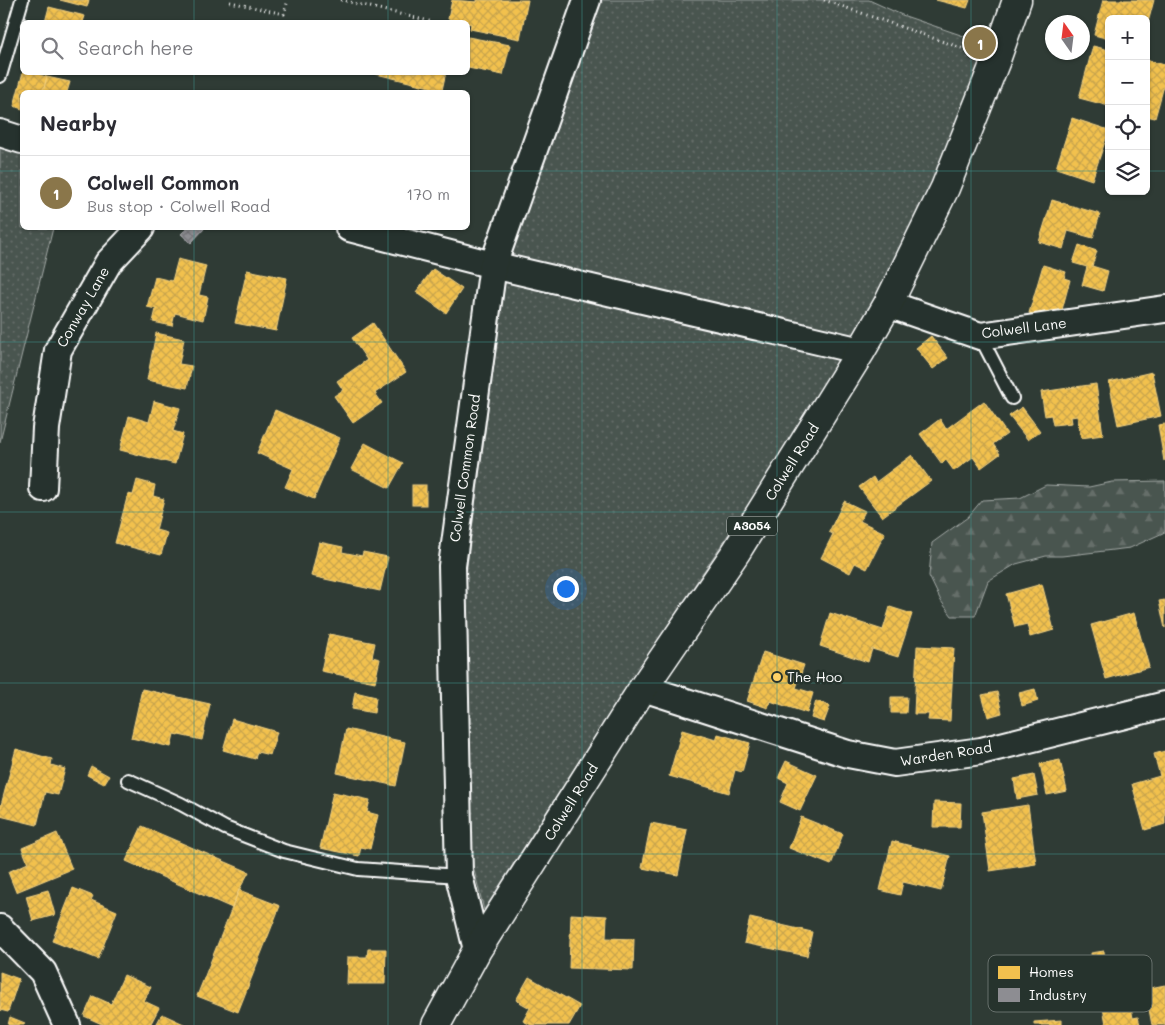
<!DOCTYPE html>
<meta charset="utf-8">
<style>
:root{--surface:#fff;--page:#f7f7f7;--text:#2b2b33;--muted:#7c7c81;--line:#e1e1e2;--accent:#8a764a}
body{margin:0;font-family:Mali,sans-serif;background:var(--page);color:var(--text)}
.controls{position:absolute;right:15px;top:15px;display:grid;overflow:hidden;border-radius:8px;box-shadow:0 1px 4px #0004}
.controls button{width:45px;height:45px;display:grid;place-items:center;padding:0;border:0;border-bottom:1px solid var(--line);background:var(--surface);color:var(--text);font:25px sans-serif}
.compass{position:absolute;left:1045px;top:15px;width:45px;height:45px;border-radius:50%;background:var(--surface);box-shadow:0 1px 4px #0004;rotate:346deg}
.you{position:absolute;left:565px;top:588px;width:18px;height:18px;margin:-12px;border:4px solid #fff;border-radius:50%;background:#1a73e8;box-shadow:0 0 0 8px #1a73e833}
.badge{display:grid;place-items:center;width:32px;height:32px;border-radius:50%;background:var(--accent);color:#fff;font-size:16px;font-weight:700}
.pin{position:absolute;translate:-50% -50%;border:2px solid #fff;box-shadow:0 1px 5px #0006}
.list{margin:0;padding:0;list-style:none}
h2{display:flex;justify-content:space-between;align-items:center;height:65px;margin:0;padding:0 20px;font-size:21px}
h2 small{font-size:16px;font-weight:400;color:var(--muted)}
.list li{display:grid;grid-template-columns:32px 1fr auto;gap:15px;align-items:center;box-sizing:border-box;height:75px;padding:0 20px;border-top:1px solid var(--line)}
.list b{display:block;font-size:19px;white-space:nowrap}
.list p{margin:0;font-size:16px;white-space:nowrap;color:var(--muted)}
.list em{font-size:16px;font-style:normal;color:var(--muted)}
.icon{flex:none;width:28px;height:28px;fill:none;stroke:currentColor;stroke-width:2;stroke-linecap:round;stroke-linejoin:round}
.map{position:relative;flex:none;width:1165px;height:1025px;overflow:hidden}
.search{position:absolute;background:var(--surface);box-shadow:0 1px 4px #0004;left:20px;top:20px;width:450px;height:55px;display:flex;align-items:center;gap:12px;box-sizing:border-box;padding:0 18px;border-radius:8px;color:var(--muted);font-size:19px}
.panel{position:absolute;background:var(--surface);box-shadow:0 1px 4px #0004;left:20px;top:90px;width:450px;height:140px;border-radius:8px}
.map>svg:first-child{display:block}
</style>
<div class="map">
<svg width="1165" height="1025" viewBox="0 0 1165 1025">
<defs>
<pattern id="grass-dots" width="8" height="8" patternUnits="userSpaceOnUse" patternTransform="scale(1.25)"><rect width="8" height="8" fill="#4a544f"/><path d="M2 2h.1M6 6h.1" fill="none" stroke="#656e69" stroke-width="1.8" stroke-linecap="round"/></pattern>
<pattern id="forest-firs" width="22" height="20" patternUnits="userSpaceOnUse" patternTransform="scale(1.25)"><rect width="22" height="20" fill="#4a544f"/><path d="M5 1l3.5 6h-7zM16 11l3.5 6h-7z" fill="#656e69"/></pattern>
<pattern id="homes-cross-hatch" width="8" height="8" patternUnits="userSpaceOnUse" patternTransform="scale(1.25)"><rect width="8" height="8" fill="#f2c14e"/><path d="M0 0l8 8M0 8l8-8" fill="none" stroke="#c8a44e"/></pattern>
<pattern id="industry-cross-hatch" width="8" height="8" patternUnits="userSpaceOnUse" patternTransform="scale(1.25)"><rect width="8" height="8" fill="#8d8d92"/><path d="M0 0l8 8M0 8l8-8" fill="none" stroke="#76767a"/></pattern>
</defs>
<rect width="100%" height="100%" fill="#2f3b35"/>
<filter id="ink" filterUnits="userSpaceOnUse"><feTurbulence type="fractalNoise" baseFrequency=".02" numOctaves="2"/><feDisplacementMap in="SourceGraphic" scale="10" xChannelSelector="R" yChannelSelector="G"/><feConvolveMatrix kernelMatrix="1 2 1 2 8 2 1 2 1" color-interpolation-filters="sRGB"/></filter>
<g filter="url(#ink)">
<!-- grass -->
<g fill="url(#grass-dots)" stroke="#a4aaa7">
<path d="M599,0H869L902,15L993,46L932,201L846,358L616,703L484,910L471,858L466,573L509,252Z"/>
<path d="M0,141L22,146V228H53L0,442Z"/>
</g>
<!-- forest -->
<path fill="url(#forest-firs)" stroke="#a4aaa7" d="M1165,481V532L1130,548L1062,556H1046L1016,564L988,581L975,616H952L941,601L929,576L932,543L968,517L982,500L1020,498L1046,485L1089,487L1112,482Z"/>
<!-- homes -->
<g fill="url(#homes-cross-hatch)" stroke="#f6d483">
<path d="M60,0H89L87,7Z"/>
<path d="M452,0L477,2V0H528L520,39L470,29L471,24L448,19Z"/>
<path d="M936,0H970L967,8Z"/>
<path d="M1103,0H1154L1146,30V19H1109V39L1094,35Z"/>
<path d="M49,7L85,16L83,22H45Z"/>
<path d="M468,37L510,45L503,75L468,68Z"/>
<path d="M1093,46L1109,50V106L1079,98Z"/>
<path d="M1146,60L1165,65V82L1155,118L1146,116Z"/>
<path d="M23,72H30L47,77L43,92H22V109L14,106Z"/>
<path d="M368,72H446L442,90Z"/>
<path d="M47,77L70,82L67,92H43Z"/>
<path d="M1072,118L1109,130L1092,180L1056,168Z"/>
<path d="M1052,200L1100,214L1093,238L1068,231L1063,249L1039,242Z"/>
<path d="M1079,245L1097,251L1092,266L1108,271L1103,291L1082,285L1087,267L1073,263Z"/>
<path d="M178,259L206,266L199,295L208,297L203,320L175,313L172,326L153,322L156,309L147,307L155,277L172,281Z"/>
<path d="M1043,265L1066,272L1064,278L1070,280L1059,321L1029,313Z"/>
<path d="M433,269L462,289L446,313L416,292Z"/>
<path d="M247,270L287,278L276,331L235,323Z"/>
<path d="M373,323L406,372L375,393L382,403L353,423L334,396L343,390L337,381L367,360L352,338Z"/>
<path d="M156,333L184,339L179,364L192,366L187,388L147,380Z"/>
<path d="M931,336L948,358L933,369L916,348Z"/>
<path d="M1152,372L1161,416L1118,425L1109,382Z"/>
<path d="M1096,384L1103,435L1081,438L1077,416L1071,417L1072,423L1053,425L1051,415L1045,416L1041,392Z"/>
<path d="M154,401L180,408L173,431L183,434L175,464L120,450L129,416L149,422Z"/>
<path d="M984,401L1007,434L993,444L1000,454L981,468L973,457L954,471L946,460L942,464L920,434L940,419L946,429Z"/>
<path d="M1022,407L1040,431L1028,440L1009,416Z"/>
<path d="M275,410L340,438L314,499L285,487L293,469L257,453Z"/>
<path d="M1165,424V460L1164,461L1158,425Z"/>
<path d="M365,443L403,463L389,488L351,469Z"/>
<path d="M912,455L931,481L882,517L859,487L873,477L876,482Z"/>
<path d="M137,480L155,485L153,496L164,499L156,530L167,533L161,555L115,543L128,494L133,495Z"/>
<rect x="412" y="485" width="14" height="20"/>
<path d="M844,501L865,511L860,521L885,533L867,569L855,563L850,573L821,558L833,534L829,532Z"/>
<path d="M319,542L343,547L342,552L362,556L363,552L388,557L380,591L311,576Z"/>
<path d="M1042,584L1054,630L1030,637L1027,624L1015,627L1006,594Z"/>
<path d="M1165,600V628L1159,601Z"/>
<path d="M890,607L912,614L898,657L872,649L868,662L820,646L830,613L883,630Z"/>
<path d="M1134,613L1149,667L1106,679L1091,625Z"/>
<path d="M329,634L375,643L372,657L380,659L375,682L321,671Z"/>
<path d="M917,646L954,648L950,721L928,720L929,714H914Z"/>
<path d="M763,652L804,665L796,688L813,693L807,713L770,701L768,708L747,701Z"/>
<path d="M142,689L210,704L202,740L174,734L171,747L131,738Z"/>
<path d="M1035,689L1038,701L1022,706L1019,693Z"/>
<path d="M355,692L376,697L374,713L352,709Z"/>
<path d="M997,692L1002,713L988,717L982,695Z"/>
<path d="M891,697H907L906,713H891Z"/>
<path d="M816,701L830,706L824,722L811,718Z"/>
<path d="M232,719L277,732L270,755L257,752L255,759L223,750Z"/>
<path d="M346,729L405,742L396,786L337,773Z"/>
<path d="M682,730L716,740L718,734L750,743L742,772L735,770L729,793L669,776Z"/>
<path d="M16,749L52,759L51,765L65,769L58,795L45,792L37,825L0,816V809Z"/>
<path d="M1165,751V824L1145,830L1132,784L1160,776L1154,754Z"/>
<path d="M1060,760L1067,791L1047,795L1040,764Z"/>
<path d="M786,761L817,775L800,811L780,802L788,783L778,778Z"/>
<path d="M91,766L109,776L104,784L87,775Z"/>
<path d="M1034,775L1038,795L1017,799L1014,779Z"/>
<path d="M333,792L370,800L367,812L378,815L370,849L361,847L359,856L320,848Z"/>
<path d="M934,802L961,803L960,827H933Z"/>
<path d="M1028,805L1036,864L990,871L982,812Z"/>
<path d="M801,817L843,834L831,865L789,848Z"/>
<path d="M651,823L687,830L678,875L642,868Z"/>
<path d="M142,826L249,872L239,890L232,908L126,861Z"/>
<path d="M57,833L72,869L16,892L8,872L28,863L22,848Z"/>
<path d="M892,841L950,856L941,891L903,882L900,895L880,890Z"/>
<path d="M73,888L93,896L91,900L117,911L98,959L52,941Z"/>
<path d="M48,890L55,915L33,921L26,896Z"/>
<path d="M239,890L280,906L238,1012L197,996Z"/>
<path d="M571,914L607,916L606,938L634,939L633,970L569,968Z"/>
<path d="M750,918L812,932L807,956L744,943Z"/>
<path d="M368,949H386L385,984H347L348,957H367Z"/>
<path d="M1104,951L1106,975L1093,976L1091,953Z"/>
<path d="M0,972L19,979L8,1012L0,1010Z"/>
<path d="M124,975L151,987L144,1001L159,1008L150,1025H104L84,1016L93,996L111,1004Z"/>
<path d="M529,977L580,1006L569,1025H531L523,1021L530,1008L516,1000Z"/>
<path d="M1165,985V1025H1152L1145,989Z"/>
<path d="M1128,992L1133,1018L1138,1017L1140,1025H1101L1106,1024L1101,997Z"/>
<path d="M162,1014L186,1025H156Z"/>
<path d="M10,1017L25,1023L24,1025H8Z"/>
<path d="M1062,1020V1025H1034V1022Z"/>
</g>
<!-- industry -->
<path fill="url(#industry-cross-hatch)" stroke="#afafb3" d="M187,228H202L204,229L191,243L181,234Z"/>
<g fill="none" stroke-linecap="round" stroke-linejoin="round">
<!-- service casing -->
<g stroke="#fff" stroke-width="16">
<g id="service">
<path d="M0,76L22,0"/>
<path d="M980,336L1012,398"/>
<path d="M128,780L181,804L225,828L284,851L358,869L459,876"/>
</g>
</g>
<!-- minor casing -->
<g stroke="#fff" stroke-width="30">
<g id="minor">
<path d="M0,133L22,140"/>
<path d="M349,228L493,265L861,351"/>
<path d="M888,304L980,336L1165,309"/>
<path d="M43,488L46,428L58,350L108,263L141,228"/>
<path d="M643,688L848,754L895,763L981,751L1165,705"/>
<path d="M0,928L43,972L67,1025"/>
<path d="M477,950L459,876L452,566L493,265L587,0"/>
</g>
</g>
<!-- primary casing -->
<g stroke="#fff" stroke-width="31">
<path id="primary" d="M436,1025L477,950L643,688L736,552L861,351L888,304L945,188L996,60L1017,0"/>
</g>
<!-- path -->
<g stroke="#fff" stroke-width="3" stroke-dasharray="1 4" stroke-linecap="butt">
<path d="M341,0L433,22"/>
<path d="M824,0L970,51"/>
<path d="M230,2L284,14L288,0"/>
</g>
<!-- service -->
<use href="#service" stroke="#26332d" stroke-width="12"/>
<!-- minor -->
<use href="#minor" stroke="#26332d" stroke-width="26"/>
<!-- primary -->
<use href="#primary" stroke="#26332d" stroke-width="28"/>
</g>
</g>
<!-- grid -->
<path fill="none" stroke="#3f918b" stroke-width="1" stroke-opacity="0.55" d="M194,0V22M388,0V22M582,0V1025M777,0V1025M971,0V1025M194,72V92M388,72V92M0,171H22M468,171H1109M1146,171H1165M194,228V1025M388,228V1025M0,342H1165M0,512H1165M0,683H1165M0,854H1165"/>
<!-- markers -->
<circle fill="#ffd166" stroke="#26332d" stroke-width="2" cx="777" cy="677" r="5"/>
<g text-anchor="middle" stroke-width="5" stroke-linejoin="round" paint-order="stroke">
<!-- shield labels -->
<rect fill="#26332d" stroke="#bec2c0" stroke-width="1" x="727" y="516.5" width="50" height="19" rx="4"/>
<g font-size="12" font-weight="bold" fill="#fff">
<text x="752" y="530">A3054</text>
</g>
<!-- street labels -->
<g font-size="14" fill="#fff" stroke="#26332d">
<text transform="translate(83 307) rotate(-60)" y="5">Conway Lane</text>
<text transform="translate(1024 328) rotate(-7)" y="5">Colwell Lane</text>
<text transform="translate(792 462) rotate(-58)" y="5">Colwell Road</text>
<text transform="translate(465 468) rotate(-82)" y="5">Colwell Common Road</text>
<text transform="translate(946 754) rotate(-9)" y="5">Warden Road</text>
<text transform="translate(571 802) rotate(-58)" y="5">Colwell Road</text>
</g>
<!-- poi labels -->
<g font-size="14" fill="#fff" stroke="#26332d" text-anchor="start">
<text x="787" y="682">The Hoo</text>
</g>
</g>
<!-- legend -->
<rect x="988" y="955" width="164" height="57" rx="8" fill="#26332d" stroke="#67706c" stroke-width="1"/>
<rect x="998" y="966" width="22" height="13" fill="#f2c14e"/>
<rect x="998" y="988" width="22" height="14" fill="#8d8d92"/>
<g font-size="14" fill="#fff">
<text x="1029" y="977">Homes</text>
<text x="1029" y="1000">Industry</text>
</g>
</svg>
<div class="controls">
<button>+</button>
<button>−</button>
<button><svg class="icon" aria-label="locate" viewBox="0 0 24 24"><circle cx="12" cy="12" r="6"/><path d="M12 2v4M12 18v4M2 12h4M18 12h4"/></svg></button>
<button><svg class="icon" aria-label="layers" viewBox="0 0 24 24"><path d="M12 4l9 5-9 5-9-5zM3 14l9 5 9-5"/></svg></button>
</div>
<svg class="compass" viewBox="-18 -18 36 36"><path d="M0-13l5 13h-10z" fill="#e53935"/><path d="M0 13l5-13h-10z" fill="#7c7c81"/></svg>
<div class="you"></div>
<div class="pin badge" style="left:980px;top:43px">1</div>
<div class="search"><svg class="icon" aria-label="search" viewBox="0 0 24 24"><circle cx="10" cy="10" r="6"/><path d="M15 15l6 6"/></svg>Search here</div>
<section class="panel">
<h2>Nearby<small></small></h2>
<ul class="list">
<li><span class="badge">1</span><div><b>Colwell Common</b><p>Bus stop · Colwell Road</p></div><em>170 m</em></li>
</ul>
</section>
</div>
